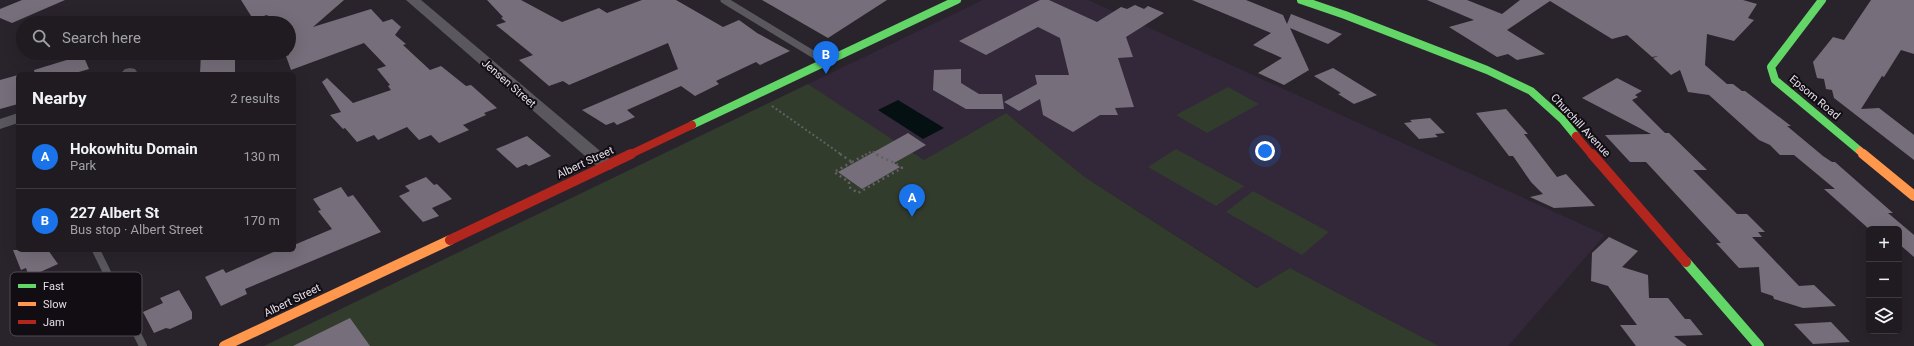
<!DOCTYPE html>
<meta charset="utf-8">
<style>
:root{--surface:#1f1b21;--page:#2c282e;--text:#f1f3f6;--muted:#a1a1a5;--line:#3c393f;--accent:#1a73e8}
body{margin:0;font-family:Roboto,sans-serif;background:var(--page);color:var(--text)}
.controls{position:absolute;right:12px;bottom:12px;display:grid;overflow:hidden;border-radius:6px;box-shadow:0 4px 16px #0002}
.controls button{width:36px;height:36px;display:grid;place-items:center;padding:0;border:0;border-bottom:1px solid var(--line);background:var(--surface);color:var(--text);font:20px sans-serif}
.you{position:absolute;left:1265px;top:151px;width:14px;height:14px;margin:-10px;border:3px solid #fff;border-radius:50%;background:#1a73e8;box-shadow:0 0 0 6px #1a73e833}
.badge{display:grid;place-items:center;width:26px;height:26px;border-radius:50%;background:var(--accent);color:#fff;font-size:13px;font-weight:700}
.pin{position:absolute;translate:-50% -33px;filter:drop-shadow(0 1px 2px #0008)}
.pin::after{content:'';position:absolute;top:21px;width:14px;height:12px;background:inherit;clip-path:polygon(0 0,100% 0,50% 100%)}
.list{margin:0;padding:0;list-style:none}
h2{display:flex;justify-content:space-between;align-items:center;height:52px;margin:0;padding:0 16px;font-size:17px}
h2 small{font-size:13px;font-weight:400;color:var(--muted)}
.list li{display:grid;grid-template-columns:26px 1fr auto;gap:12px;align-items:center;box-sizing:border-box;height:64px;padding:0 16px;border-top:1px solid var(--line)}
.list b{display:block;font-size:15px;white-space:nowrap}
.list p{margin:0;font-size:13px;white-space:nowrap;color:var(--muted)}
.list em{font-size:13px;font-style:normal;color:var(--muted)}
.icon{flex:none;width:22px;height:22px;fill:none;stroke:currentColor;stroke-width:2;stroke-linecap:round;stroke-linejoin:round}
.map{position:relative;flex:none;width:1914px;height:346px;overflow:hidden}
.search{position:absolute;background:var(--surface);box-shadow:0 4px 16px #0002;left:16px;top:16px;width:280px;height:44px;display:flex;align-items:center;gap:10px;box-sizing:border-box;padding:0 14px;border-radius:22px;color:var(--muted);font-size:15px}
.panel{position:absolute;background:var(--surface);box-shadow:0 4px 16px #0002;left:16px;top:72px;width:280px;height:180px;border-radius:6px}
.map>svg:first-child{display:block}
</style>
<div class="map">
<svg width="1914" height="346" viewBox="0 0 1914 346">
<rect width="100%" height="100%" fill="#29242c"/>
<!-- built -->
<path fill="#33273a" d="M983,0H1088L1605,235L1508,346H1439L1290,268L1258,288L1086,178L1006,113L924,160L808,84Z"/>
<!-- green -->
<g fill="#323c2c">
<path d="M808,84L924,160L1006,113L1086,178L1257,288L1290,268L1439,346H264Z"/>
<path d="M1228,87L1259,104L1207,133L1176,115Z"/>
<path d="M1176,149L1244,186L1216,206L1148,167Z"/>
<path d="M1253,191L1329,232L1302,255L1226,212Z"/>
</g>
<!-- water -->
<path fill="#051013" d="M898,100L944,128L923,139L878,110Z"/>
<!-- building -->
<g fill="#766f7b">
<path d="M22,0H65L12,23L0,18V9Z"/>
<path d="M241,0H344L313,27L371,9L383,22L392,19L401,27L395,35L406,44L403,45L430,70L441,66L466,86L471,85L497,108L484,113L486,115L463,125L469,130L439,143L431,135L419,140L407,127L378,140L374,135L357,142L345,128L343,129L330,115L341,112L322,82L327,78L353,103L391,90L388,86L390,85L377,69L386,66L364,43L291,70L286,56L289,55V23H276L267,15L253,19Z"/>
<path d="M487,0H521L562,22L599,8L607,13L642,0H676L723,27L739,20L757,33L790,51L760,65L756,62L716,81L719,84L695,96L681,86L627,110L635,117L617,125L614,122L606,125L582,110L678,69L668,43L569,85L563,81L549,86L519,60L533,55L496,25L506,22L501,18L503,17Z"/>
<path d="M762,0H887L828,38Z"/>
<path d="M1040,0H1049L1097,22L1121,7L1127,9L1135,5L1144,9L1148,6L1164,13L1126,37L1133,57L1118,58L1134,107L1115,108L1118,115H1100L1073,132L1043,115L1040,99L1019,111L1004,102L1037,84L1035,75H1069L1060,38L1038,27L986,55L959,41Z"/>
<path d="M1192,0H1246L1283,15L1287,24L1291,14L1342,34L1328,44L1290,28L1309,70L1284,85L1258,73L1282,58L1253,45L1271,33Z"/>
<path d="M1427,0H1467L1502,14L1520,0H1743L1757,4L1748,18L1754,20L1734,41L1707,34L1705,65L1727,84H1733L1742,91H1745L1791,126H1787L1823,156L1832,162H1835L1893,213H1888L1914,235V257L1899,244V229H1869L1824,189H1835L1794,155H1780L1770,145L1759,140L1709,95L1688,92L1680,70L1671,75L1653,58L1658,56L1652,57L1627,35L1612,39L1550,1L1507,30L1545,54L1517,60L1508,54L1497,57L1449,27L1474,20Z"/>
<path d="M1871,0H1914V54L1901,50L1884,77L1882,76L1861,109L1879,108L1914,135V160L1834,98L1832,90L1826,89L1824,79L1817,78L1813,62L1833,37L1844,40Z"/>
<path d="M201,53H235V74H200Z"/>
<path d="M83,55L89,69L72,74H35L34,70Z"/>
<path d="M1333,68L1377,95L1354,104L1338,94L1341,93L1314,76Z"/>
<path d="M961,69V83L979,94H1002L1004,109H966L933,90L934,70Z"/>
<path d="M18,75V104L0,109V80Z"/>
<path d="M1617,78L1642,91L1635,95L1638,97L1632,100L1665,133H1669L1707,170H1693L1737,214H1747L1765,232H1758L1762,237H1752L1799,286L1814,285L1836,306L1803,308L1774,299L1773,296L1761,292L1759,267L1739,268L1716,243H1721L1646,162H1630L1605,135L1651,134L1582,98Z"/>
<path d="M1506,109L1528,134H1524L1557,177L1566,174L1595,206L1554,208L1530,197L1543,194L1531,182L1513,156H1509L1476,113Z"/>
<path d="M1430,118L1445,133L1435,134L1438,137L1419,139L1404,123L1412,122L1410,120Z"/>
<path d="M908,133L926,145L894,163L900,167L862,189L838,172Z"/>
<path d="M527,136L551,156L529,166L526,164L517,168L496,149Z"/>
<path d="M426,177L434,185L437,184L452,199L432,208L439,216L423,222L399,196L410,191L405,186Z"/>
<path d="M341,187L348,197L353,195L381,232L245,289L247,294L221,306L205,277L223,269L226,273L278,250H294V245L332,229L318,211L321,210L313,199Z"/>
<path d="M1609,237L1638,251L1622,267L1648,275L1649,298H1668L1685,319H1690L1703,335L1674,336L1687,346H1636L1620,325H1637L1608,286L1591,281L1592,253Z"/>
<path d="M13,250H48L58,264L29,277L26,268L21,270Z"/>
<path d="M179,290L192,312V319L170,329L166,328L154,333L143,312L163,303L160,298Z"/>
<path d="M350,318L370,346H293Z"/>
<path d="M1831,322L1850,342L1813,344L1794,324Z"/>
</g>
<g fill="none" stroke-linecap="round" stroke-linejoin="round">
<!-- path-far1 -->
<g stroke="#635f65" stroke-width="2" stroke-dasharray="2 2.5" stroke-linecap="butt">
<path d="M772,106L842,155"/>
<path d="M865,155L872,151L878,155"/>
</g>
<!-- path -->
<g stroke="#635f65" stroke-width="2.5" stroke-dasharray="2 3.5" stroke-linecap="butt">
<path d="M840,154L852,162"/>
<path d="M852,162L834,172L849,182V187L858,193L902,168C894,161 885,160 876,154"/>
<path d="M852,162L867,154"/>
</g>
<!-- lane-far1 -->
<path stroke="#5b585d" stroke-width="7" d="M724,0L826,62"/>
<!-- lane -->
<path stroke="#5b585d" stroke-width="8" d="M96,250L143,346"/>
<!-- street -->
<g fill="#5b585d" fill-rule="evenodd">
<path d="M406,0H421L612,161L614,165L612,169L606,170L600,169Z"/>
<path d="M130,68L135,69L137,72L136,74H120L125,69Z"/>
<path d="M18,113V123L0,129V119Z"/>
</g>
<!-- fast-far1 -->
<g stroke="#63d668" stroke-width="8">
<path d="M1301,0L1345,15L1487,70L1531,91L1562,119L1576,136"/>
<path d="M1822,0L1771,67L1775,80L1860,151"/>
<path d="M692,125L957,0"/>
</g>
<!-- fast -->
<path stroke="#63d668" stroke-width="10" d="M1686,262L1759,346"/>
<!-- slow-far1 -->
<path stroke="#ff974d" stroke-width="8" d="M1860,151L1865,155"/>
<!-- slow -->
<g stroke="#ff974d" stroke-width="10">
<path d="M1863,154L1914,196"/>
<path d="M224,346L450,240"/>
</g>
<!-- jam-far1 -->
<g stroke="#b3261e" stroke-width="8">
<path d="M1576,136L1592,155"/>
<path d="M629,155L692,125"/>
</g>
<!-- jam -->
<g stroke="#b3261e" stroke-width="10">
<path d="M1592,154L1686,262"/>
<path d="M450,240L631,154"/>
</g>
</g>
<g text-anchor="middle" stroke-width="4" stroke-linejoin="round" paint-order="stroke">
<!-- street labels -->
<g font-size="11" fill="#e3dde7" stroke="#110d13">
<text transform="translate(509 83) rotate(41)" y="4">Jensen Street</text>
<text transform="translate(1815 97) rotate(40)" y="4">Epsom Road</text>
<text transform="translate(1581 125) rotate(47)" y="4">Churchill Avenue</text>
<text transform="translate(585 162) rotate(-25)" y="4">Albert Street</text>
<text transform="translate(292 300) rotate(-26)" y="4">Albert Street</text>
</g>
</g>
<!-- legend -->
<rect x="10" y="272" width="132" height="64" rx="6" fill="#110d13" stroke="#504b53" stroke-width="1"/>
<rect x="18" y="284" width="18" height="4" fill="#63d668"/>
<rect x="18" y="302" width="18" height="4" fill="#ff974d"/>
<rect x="18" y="320" width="18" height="4" fill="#b3261e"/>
<g font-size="11" fill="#e3dde7">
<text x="43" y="290">Fast</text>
<text x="43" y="308">Slow</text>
<text x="43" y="326">Jam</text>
</g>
</svg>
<div class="controls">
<button>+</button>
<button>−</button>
<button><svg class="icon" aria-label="layers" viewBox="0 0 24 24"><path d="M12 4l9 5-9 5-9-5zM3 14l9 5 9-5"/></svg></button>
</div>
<div class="you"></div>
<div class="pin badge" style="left:912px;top:217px">A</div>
<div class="pin badge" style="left:826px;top:74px">B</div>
<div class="search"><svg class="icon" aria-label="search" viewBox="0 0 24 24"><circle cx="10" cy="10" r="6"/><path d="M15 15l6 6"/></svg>Search here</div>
<section class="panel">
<h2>Nearby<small>2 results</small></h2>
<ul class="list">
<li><span class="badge">A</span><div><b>Hokowhitu Domain</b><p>Park</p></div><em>130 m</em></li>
<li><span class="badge">B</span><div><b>227 Albert St</b><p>Bus stop · Albert Street</p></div><em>170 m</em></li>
</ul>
</section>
</div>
